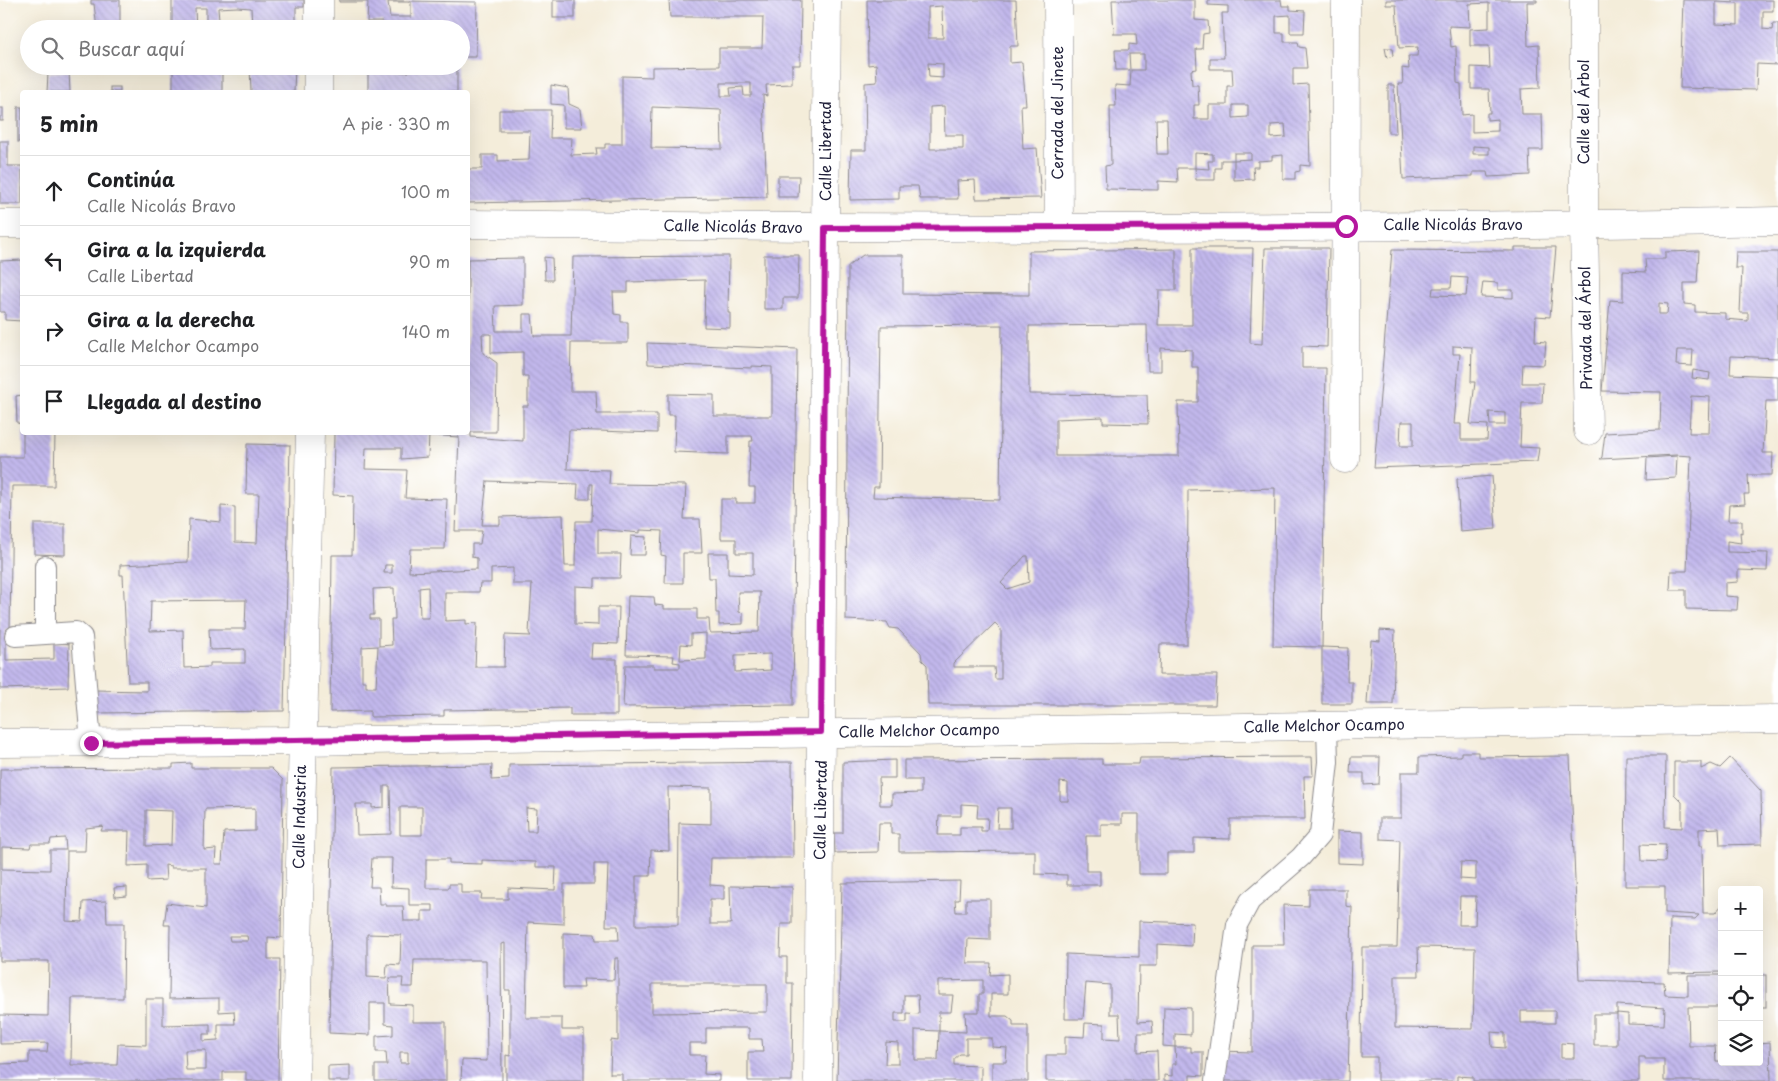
<!DOCTYPE html>
<html lang="es">
<meta charset="utf-8">
<style>
:root{--surface:#fff;--page:#f2f2f2;--text:#202124;--muted:#757577;--line:#e0e0e0}
body{margin:0;font-family:"Playpen Sans",sans-serif;background:var(--page);color:var(--text)}
.controls{position:absolute;right:15px;bottom:15px;display:grid;overflow:hidden;border-radius:5px;box-shadow:0 5px 20px #0002}
.controls button{width:45px;height:45px;display:grid;place-items:center;padding:0;border:0;border-bottom:1px solid var(--line);background:var(--surface);color:var(--text);font:25px sans-serif}
.stop{position:absolute;width:15px;height:15px;margin:-11px;border:4px solid #b5179e;border-radius:50%;background:#fff}
.stop.end{background:#b5179e;border-color:#fff;box-shadow:0 1px 5px #0008}
.list{margin:0;padding:0;list-style:none}
h2{display:flex;justify-content:space-between;align-items:center;height:65px;margin:0;padding:0 20px;font-size:21px}
h2 small{font-size:16px;font-weight:400;color:var(--muted)}
.list li{display:grid;grid-template-columns:32px 1fr auto;gap:15px;align-items:center;box-sizing:border-box;height:70px;padding:0 20px;border-top:1px solid var(--line)}
.list b{display:block;font-size:19px;white-space:nowrap}
.list p{margin:0;font-size:16px;white-space:nowrap;color:var(--muted)}
.list em{font-size:16px;font-style:normal;color:var(--muted)}
.icon{flex:none;width:28px;height:28px;fill:none;stroke:currentColor;stroke-width:2;stroke-linecap:round;stroke-linejoin:round}
.map{position:relative;flex:none;width:1778px;height:1081px;overflow:hidden}
.search{position:absolute;background:var(--surface);box-shadow:0 5px 20px #0002;left:20px;top:20px;width:450px;height:55px;display:flex;align-items:center;gap:12px;box-sizing:border-box;padding:0 18px;border-radius:28px;color:var(--muted);font-size:19px}
.panel{position:absolute;background:var(--surface);box-shadow:0 5px 20px #0002;left:20px;top:90px;width:450px;height:345px;border-radius:5px}
.map>svg:first-child{display:block}
</style>
<div class="map">
<svg width="1778" height="1081" viewBox="0 0 1778 1081">
<defs>
<pattern id="building-back-hatch" width="6" height="6" patternUnits="userSpaceOnUse" patternTransform="scale(1.25)"><rect width="6" height="6" fill="#c2b8ec"/><path d="M-1 5l2 2M0 0l6 6M5-1l2 2" fill="none" stroke="#a69ecb"/></pattern>
</defs>
<rect width="100%" height="100%" fill="#fff"/>
<filter id="ink" filterUnits="userSpaceOnUse"><feTurbulence type="fractalNoise" baseFrequency=".02" numOctaves="2"/><feDisplacementMap in="SourceGraphic" scale="10" xChannelSelector="R" yChannelSelector="G"/><feConvolveMatrix kernelMatrix="1 2 1 2 8 2 1 2 1" color-interpolation-filters="sRGB"/></filter>
<filter id="wash" filterUnits="userSpaceOnUse"><feTurbulence type="fractalNoise" baseFrequency=".0096" numOctaves="4" result="noise"/><feDisplacementMap in="SourceGraphic" scale="20" xChannelSelector="R" yChannelSelector="G"/><feGaussianBlur stdDeviation="1.12" result="paint"/><feColorMatrix in="noise" values="0 0 0 0 0 0 0 0 0 0 0 0 0 0 0 0 0 1.4 0 .05"/><feComposite in="paint" operator="in"/></filter>
<g filter="url(#wash)">
<rect width="100%" height="100%" fill="#f4edda"/>
<g id="blocks">
<!-- building -->
<g fill="url(#building-back-hatch)" fill-rule="evenodd">
<path d="M91,0H120V29H97L94,4H91Z"/>
<path d="M172,0H304V7H296V29H252L251,8L237,7L218,8L219,21H206V8H195L196,29H172Z"/>
<path d="M339,0L477,2L476,57H461V29H382V22H367L368,2H339ZM388,2H411V17H390Z"/>
<rect x="553" y="0" width="22" height="18"/>
<path d="M669,0H801L800,65H792V84L766,85L767,96L763,95L767,197L468,203V169H482V155H498V161L529,160L530,131H499V110H551L550,138H572L571,155L597,154L596,148H605V144H622V76L652,77V67L719,66V48H762L763,17H670ZM721,83H751V96H744L743,87L730,88L731,96H721ZM652,107L721,110L722,149L651,148Z"/>
<path d="M867,0H1016L1018,46H1010V63L1022,62L1026,105H1021L1023,149L1037,148L1041,198L976,199L975,180L957,181L958,199H920L918,186H899V199L850,200L851,150H866L865,83L877,82L876,64L868,65ZM942,6L943,38H928V7ZM928,63L943,64V78L929,77ZM944,106L945,135H963V149H930V107Z"/>
<path d="M1112,0H1195V20L1208,21L1209,33L1203,34L1202,49H1196L1197,69L1191,70L1192,85H1198L1199,105H1194V119H1209V105H1227V86H1233L1232,69H1210V58H1224L1222,13H1228V6L1208,5V0H1281L1282,6H1290V10L1305,11L1304,33H1290V15L1276,16V33H1284V42H1298L1299,47L1305,48L1307,68H1293V85L1308,84L1310,166L1300,165V171L1295,172V179H1283V155L1272,156V160L1258,161V167H1253L1254,179L1234,180V160L1251,159V153H1234V160H1221V168H1215V180H1196L1195,168L1209,169L1208,161H1213V154L1195,153V168H1177L1178,182L1158,181V190L1106,189L1105,166L1111,165L1110,106H1116L1115,85L1130,86L1131,70H1144V54H1129L1130,70H1116L1115,50H1129V44L1137,45L1136,34H1114ZM1233,105H1248V117L1233,118ZM1156,119H1167L1168,154H1157ZM1285,124L1286,137L1271,138V125Z"/>
<path d="M1386,0H1537V2H1527L1528,46L1539,45L1540,88L1521,89L1522,114H1542L1543,150H1529L1530,175L1488,177L1487,172H1473V176L1403,179L1398,84H1403L1402,68L1409,69L1408,56H1417L1418,47L1399,48L1396,5H1386ZM1489,3V28L1470,29V46H1489L1490,68L1471,67V89H1489L1490,113H1487V120L1498,119V131L1472,132V114L1462,115L1461,84L1457,83L1456,46L1451,47L1449,26L1470,27L1469,4ZM1473,146L1489,147V154H1473Z"/>
<path d="M1683,0H1773V11H1763V29L1772,30L1773,23H1778V65L1757,64L1756,90L1680,88ZM1716,2L1738,3V25L1716,24Z"/>
<path d="M1385,48H1392L1393,56L1387,58Z"/>
<path d="M98,66H120V68L98,69Z"/>
<rect x="173" y="66" width="49" height="26"/>
<path d="M250,66H295L294,92H251Z"/>
<path d="M368,66H392V72H409V66H457V92H368Z"/>
<path d="M69,71L70,92H47L48,73Z"/>
<path d="M551,85L568,88L569,104L580,109L582,128H564V105L551,104Z"/>
<path d="M1388,85H1394L1396,133H1388Z"/>
<rect x="110" y="87" width="10" height="5"/>
<rect x="18" y="107" width="4" height="35"/>
<rect x="0" y="108" width="3" height="13"/>
<path d="M0,141H8V166H22V204H0Z"/>
<path d="M778,176H799L798,197H778Z"/>
<path d="M1515,247H1556L1550,317L1536,316L1535,341L1546,342L1544,365L1523,364L1522,383H1543L1542,403H1522L1520,447L1539,448L1537,462L1374,468L1392,250L1515,251ZM1452,277L1468,278L1466,296L1432,295L1433,288H1451ZM1483,282L1498,283V290H1513V298L1481,297ZM1453,346L1472,347L1471,382H1475L1470,424L1488,425L1487,440H1461V424H1454L1460,354H1453ZM1489,412L1505,413V425H1490ZM1401,422H1413V446H1400Z"/>
<path d="M1192,248H1253L1250,343L1262,344L1265,248H1329L1327,347L1302,346V368H1326L1322,647L1273,646L1275,488L1188,490L1187,644H1160L1159,675H1217L1215,705H928L927,665L922,660L921,653L898,629L890,628L887,622L846,620L848,266L863,255H903V294L1029,295V251L1176,249V290H1159L1158,325H1192ZM1002,325L1000,500L873,497L874,487H879L881,326ZM1147,325L1148,371H1161V348L1192,350V367H1198V402H1178L1179,456H1056V419L1103,417V423L1148,424L1147,395L1029,394V326ZM1025,556H1028L1029,582L1007,589L1001,583ZM995,623L1001,629V679H995L994,667H954V663Z"/>
<path d="M1699,251L1697,283H1684V304L1695,305V312L1725,313V319L1748,321V313H1740L1742,268H1735L1736,252H1778V358L1731,356L1730,374L1778,376V401H1766L1763,453H1773L1772,475H1748L1749,494H1744L1745,504L1729,505L1728,521H1742V533L1740,532L1741,543L1727,541V552L1768,553L1767,571L1738,570V582L1725,583V596L1738,597L1737,610L1686,609V590H1670L1671,571H1687L1691,456L1676,455L1600,459L1602,457L1605,433L1660,430L1661,392L1602,391L1610,300L1623,301V271L1646,272L1645,259H1665V252ZM1659,303L1668,304L1667,314H1659ZM1677,350H1693L1692,366L1676,365ZM1693,370L1710,373L1709,380L1692,378ZM1691,396L1710,397L1709,433H1689Z"/>
<path d="M764,255H799L798,298H783V309H764Z"/>
<path d="M729,256L728,313H730V328L704,327L705,280L628,282V292H613L614,314L621,315V322H628V343H571L570,391H596L597,414H657V433L569,430L567,469L610,470L609,484L686,485L684,519H700L702,553H683V583H665L666,556L661,555L662,531L640,530V533L598,529V554H621L620,578H595V587L575,586V624L598,625V607H619L618,644L592,643L591,659H617V715H570V708L444,710V716L370,717V711L330,712L332,555H352L353,496L333,495L334,432H468V259L523,258V305L495,306L496,331H523V314H532L534,336H571L573,257ZM482,334H491V353L523,352V376H528V406H523V441L471,437V432H496L497,363L483,353ZM429,435L459,437L455,531H482L480,544H472V557L477,558V569L409,572L410,549H445L447,499L405,498L407,470L365,469L366,448H401V459L428,457ZM487,481L578,484L577,499H590V484H593L592,521H576L575,566H565L563,515L500,517V525H482ZM385,565H392V573H384ZM513,568V584H532L529,633L531,636L505,635L504,667H475L477,623L466,624V620L445,621V592H479L480,583H491V569ZM428,587L429,618H420L419,588ZM394,588L395,619H391L392,645L379,646V619H370V615H374L373,589ZM378,646L376,687H366V681H362V647Z"/>
<path d="M544,257L552,258L553,280H545Z"/>
<path d="M22,260V321L5,320V312H0V261Z"/>
<path d="M647,343L797,349L793,705L623,707L625,665H654V668H680V663L673,662L674,656L626,655L628,596L654,597L655,605L664,606V609H697V619H709L710,633L759,632L760,592H738L739,612L743,613V624L719,625V613H716L715,578H709L708,553H728V574L753,575V553H736V539H721V499H736V503H755V487H749L750,441H753L752,436H728V454L674,452L675,415H668V394L714,395V416H772V367L752,366V368L648,364ZM706,633V659L680,660L681,644L691,645V634ZM771,654V670L735,672V655Z"/>
<path d="M22,395V424L17,423L16,396Z"/>
<path d="M23,432H55L54,486H12L10,630H6V660L54,659V642L69,644L68,687L0,689V457H23Z"/>
<path d="M247,444L290,445L284,711L94,713V690L147,691V682H128L123,575H120V565L188,562L189,519L221,522V506L235,507V542L257,543L259,494H246ZM246,600L245,629H209L210,650L245,649V663H210V667L184,668L183,630L150,631L151,601Z"/>
<path d="M1677,456L1676,478L1646,480L1647,458Z"/>
<path d="M1492,476L1496,529L1460,532L1457,479Z"/>
<path d="M34,524H65V555L34,554Z"/>
<path d="M631,536L646,537L645,555H630Z"/>
<path d="M1380,630L1395,631L1393,704H1367L1371,640L1380,641Z"/>
<path d="M1322,647L1348,648L1347,682H1352V704H1322Z"/>
<path d="M1461,752H1478V757L1570,756L1579,980L1664,982L1665,995L1688,996V975H1722V1007H1688L1689,1046H1715L1716,1061L1759,1062V1043L1770,1042L1771,1081H1664V1059H1645V1057H1639V1081H1473V1077L1457,1076V1081H1377V1057H1361L1362,947H1397L1400,840L1380,839V818H1401V772H1419V757L1461,756ZM1461,862L1476,863V880L1460,879ZM1460,896H1476L1475,925H1459ZM1418,947L1475,948L1473,1029L1395,1028V976H1419ZM1617,1005L1665,1008L1664,1025L1628,1024V1014L1617,1013V1045H1594V1014H1617ZM1521,1011H1555V1023H1521ZM1491,1032L1505,1033V1048L1492,1047ZM1561,1043L1574,1044V1058H1561Z"/>
<path d="M1626,756H1666L1665,827L1682,828V802L1674,794V762H1701V769L1711,764L1720,768L1730,758L1761,791L1762,844L1720,845L1719,828L1699,829V846H1702L1703,913H1715L1722,905V972L1669,973L1670,918L1695,919L1699,915L1665,913V886H1625ZM1641,844L1666,845L1665,862L1642,861Z"/>
<path d="M1312,757L1313,776H1304L1305,819H1230V839L1194,838V853H1167V874H1139V814H1122V824H1101V836H1086V871H1100V885H1067V875L1035,874V851L899,852V834H891V823H879L878,852L835,853L834,833H843V762L895,760V778H879L880,805H892V794L921,793V780H904V760L1102,759V764H1139L1140,758ZM1060,782L1068,783V801H1060ZM961,804L978,805L977,818H988L987,831H981V827H960V835H938L939,816H961ZM998,808H1011V828H997Z"/>
<path d="M1351,757H1380L1379,784L1364,785V773H1350Z"/>
<path d="M792,762L793,858H711L710,885L724,886V899H710V924H731L730,886L792,887V924H781L780,957H787V983H793L792,1081H748V1052H763L762,1039H749V1028H706V1043H689V1055H705L704,1074L719,1075V1081H622V1074H610L611,1040L618,1041V958H615L614,980L583,979L584,988H563V933L595,934L596,940H619L618,926H606L608,864H594V884H564V924L528,922L526,1018H562V1030H584V1081H506V1055L510,1056V990H505V943L501,944L502,1081H461L462,1060L487,1061L486,960H414L413,987H402L403,978H389L390,1004L413,1005V1022H446V1081H375V1065H387L386,1052H376V1036L393,1035V1025L385,1024V1003H370V1035L329,1033L333,767L492,765L491,780L509,779V765ZM384,786H390L391,834L357,835L356,804H372V808L384,807ZM668,787L711,788V824L679,823L678,925H636V876H650L651,850L669,851ZM400,807H422V835H400ZM526,808L537,809L536,831H527ZM372,858H392L391,887L409,888V905H433V911H422V921H404L403,906H386V904H380L379,887H370ZM426,859H449V863L482,864V860L536,862V867H556L555,890L508,888V899H481L482,893H461V884H449V888H426ZM367,934L401,935L400,965L387,964L386,978L367,977ZM652,984H767V1012L652,1013ZM400,1052H408V1063H400Z"/>
<path d="M191,763V768H271L283,780L281,938L268,937V959H280L278,1081H246V1072H223V1081H0V1064L29,1063V1052H47L48,1043L0,1044V1015L48,1016L49,961H0V769L173,768V764ZM255,808V831L224,832L222,864H215L216,849L204,850L205,809ZM146,810L172,811L171,845L146,846ZM103,826L101,831H129L128,866L147,865V881L166,880L165,865L171,866V868H206V908L167,903L164,925H170L169,999L219,998V1012L234,1011L235,1024H218V1040L203,1041V1034H210V1024L163,1025V999H146V1045L118,1044L117,1065H71L72,998H123L124,923H107L106,901L83,902L82,922L66,921L67,851H85L86,828ZM65,838L66,850H50V870L2,869V847L30,848L31,844H50L51,839ZM229,936H247L248,941H230ZM185,1050H206V1070H186Z"/>
<path d="M1337,831L1363,832V864L1337,863Z"/>
<path d="M960,881L959,900H955L956,912H966V899H990V940L968,939L967,963H991L990,975L1008,974V994H991V1016H1007L1013,1021V1026H1028V1081H992V1062H1006L1007,1048L992,1047V1038H966V1054H960L954,1059V1065L981,1066V1081H837L842,883ZM983,980V994H979V1012H965L966,1032L939,1031L938,1060H915V1030L939,1031V1012H951L953,995H938V981ZM904,995H918L919,1014L907,1013V1022H895V1013H904ZM886,1042L898,1043V1064H885Z"/>
<path d="M127,887V896L115,897L114,888Z"/>
<path d="M1309,889H1346V906L1352,907L1348,1081H1220V1051L1252,1052V945H1284L1283,905L1309,906Z"/>
<path d="M1139,921L1193,923L1192,946L1157,944V966H1139L1138,1022L1152,1021L1153,1033H1138V1052L1157,1051L1158,1081H1046V1055H1065V1036L1084,1037L1085,1023L1104,1024V1038L1120,1039L1119,1014H1110V985L1086,983L1083,1019H1065L1066,954L1139,957Z"/>
<rect x="1759" y="975" width="7" height="32"/>
<path d="M1164,1007L1191,1008V1035L1175,1034V1047L1163,1046Z"/>
<path d="M1175,1047H1191V1052H1203V1076L1190,1075V1081H1164V1075L1172,1076V1064H1176Z"/>
<path d="M350,1065V1081H328V1066Z"/>
</g>
</g>
</g>
<g filter="url(#ink)">
<use href="#blocks" fill-opacity="0" stroke="#8b888a" stroke-width="1"/>
<g fill="none" stroke-linecap="round" stroke-linejoin="round">
<!-- lane casing -->
<g stroke="#8b888a" stroke-width="22">
<g id="lane">
<path d="M45,633V566"/>
<path d="M15,636L76,632L82,637L91,743"/>
<path d="M1215,1081L1237,925L1250,901L1301,857L1320,835L1328,762L1327,726"/>
</g>
</g>
<!-- street casing -->
<g stroke="#8b888a" stroke-width="29">
<g id="street">
<path d="M1058,0L1059,227"/>
<path d="M1584,0V225L1588,431"/>
<path d="M319,29V0"/>
<path d="M318,92V66"/>
<path d="M0,224H22"/>
<path d="M468,224C904,229 1341,230 1778,221"/>
<path d="M1345,459L1346,0"/>
<path d="M0,743L302,741L1778,719"/>
<path d="M295,1081L310,432"/>
<path d="M818,1081L827,0"/>
</g>
</g>
<!-- lane -->
<use href="#lane" stroke="#fff" stroke-width="20"/>
<!-- street -->
<use href="#street" stroke="#fff" stroke-width="28"/>
</g>
</g>
<g fill="none" stroke-linecap="round" stroke-linejoin="round" filter="url(#ink)">
<!-- route -->
<path stroke="#b5179e" stroke-width="6" d="M91,743L821,732L825,228L1346,226"/>
</g>
<g text-anchor="middle" stroke-width="4.5" stroke-linejoin="round" paint-order="stroke">
<!-- street labels -->
<g font-size="15" fill="#22223b" stroke="#fff">
<text transform="translate(1584 112) rotate(-90)" y="5">Calle del Árbol</text>
<text transform="translate(1058 113) rotate(-90)" y="5">Cerrada del Jinete</text>
<text transform="translate(826 151) rotate(-90)" y="5">Calle Libertad</text>
<text x="1453" y="230">Calle Nicolás Bravo</text>
<text transform="translate(733 227) rotate(1)" y="5">Calle Nicolás Bravo</text>
<text transform="translate(1586 328) rotate(-91)" y="5">Privada del Árbol</text>
<text transform="translate(1324 726) rotate(-1)" y="5">Calle Melchor Ocampo</text>
<text transform="translate(919 731) rotate(-1)" y="5">Calle Melchor Ocampo</text>
<text transform="translate(821 810) rotate(-89)" y="5">Calle Libertad</text>
<text transform="translate(300 817) rotate(-89)" y="5">Calle Industria</text>
</g>
</g>
</svg>
<div class="controls">
<button>+</button>
<button>−</button>
<button><svg class="icon" aria-label="locate" viewBox="0 0 24 24"><circle cx="12" cy="12" r="6"/><path d="M12 2v4M12 18v4M2 12h4M18 12h4"/></svg></button>
<button><svg class="icon" aria-label="layers" viewBox="0 0 24 24"><path d="M12 4l9 5-9 5-9-5zM3 14l9 5 9-5"/></svg></button>
</div>
<div class="stop" style="left:1346px;top:226px"></div>
<div class="stop end" style="left:91px;top:743px"></div>
<div class="search"><svg class="icon" aria-label="search" viewBox="0 0 24 24"><circle cx="10" cy="10" r="6"/><path d="M15 15l6 6"/></svg>Buscar aquí</div>
<section class="panel">
<h2>5 min<small>A pie · 330 m</small></h2>
<ul class="list">
<li><svg class="icon" aria-label="ahead" viewBox="0 0 24 24"><path d="M12 20V5M6 11l6-6 6 6"/></svg><div><b>Continúa</b><p>Calle Nicolás Bravo</p></div><em>100 m</em></li>
<li><svg class="icon" aria-label="left" viewBox="0 0 24 24"><path d="M17 20v-9H6M10 6l-5 5 5 5"/></svg><div><b>Gira a la izquierda</b><p>Calle Libertad</p></div><em>90 m</em></li>
<li><svg class="icon" aria-label="right" viewBox="0 0 24 24"><path d="M7 20v-9h11M14 6l5 5-5 5"/></svg><div><b>Gira a la derecha</b><p>Calle Melchor Ocampo</p></div><em>140 m</em></li>
<li><svg class="icon" aria-label="arrive" viewBox="0 0 24 24"><path d="M6 21V4h12l-3 4 3 4H6"/></svg><div><b>Llegada al destino</b></div></li>
</ul>
</section>
</div>
